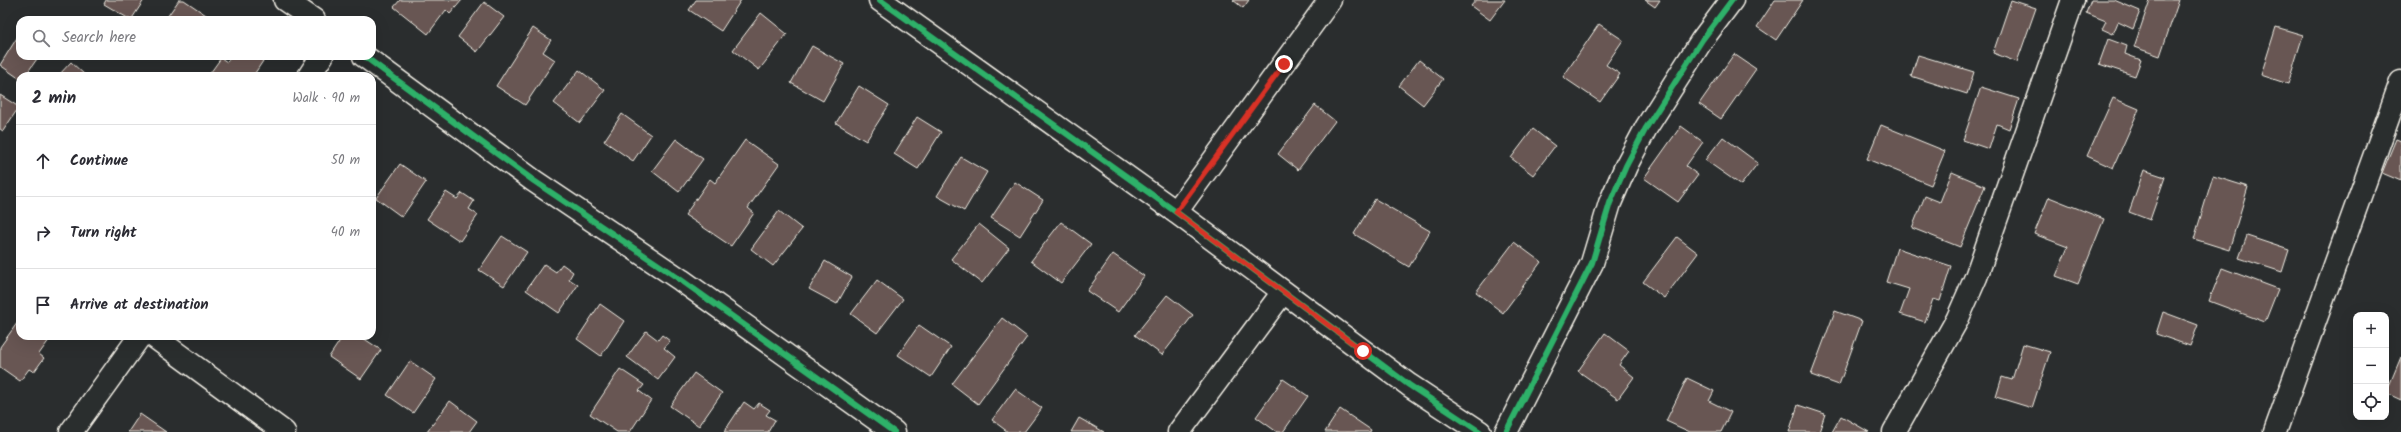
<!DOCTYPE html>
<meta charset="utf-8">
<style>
:root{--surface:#fff;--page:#f2f2f3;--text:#2b2b33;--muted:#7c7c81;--line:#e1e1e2}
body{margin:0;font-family:Kalam,sans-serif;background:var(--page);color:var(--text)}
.controls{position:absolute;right:12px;bottom:12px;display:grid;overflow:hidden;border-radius:8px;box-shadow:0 4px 16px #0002}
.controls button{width:36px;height:36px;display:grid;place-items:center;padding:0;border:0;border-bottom:1px solid var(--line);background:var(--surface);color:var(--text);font:20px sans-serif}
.stop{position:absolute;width:12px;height:12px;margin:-9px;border:3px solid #d93025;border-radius:50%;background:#fff}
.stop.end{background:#d93025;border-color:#fff;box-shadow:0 1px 4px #0008}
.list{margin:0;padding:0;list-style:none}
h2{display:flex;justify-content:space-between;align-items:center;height:52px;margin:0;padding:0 16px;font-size:17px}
h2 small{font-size:13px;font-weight:400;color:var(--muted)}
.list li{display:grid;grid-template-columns:26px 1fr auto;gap:12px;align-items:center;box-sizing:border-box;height:72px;padding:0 16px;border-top:1px solid var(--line)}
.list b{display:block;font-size:15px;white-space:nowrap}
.list em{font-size:13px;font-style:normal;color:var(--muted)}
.icon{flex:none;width:22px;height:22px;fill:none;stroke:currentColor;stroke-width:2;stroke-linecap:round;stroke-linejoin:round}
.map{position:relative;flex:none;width:2401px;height:432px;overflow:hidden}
.search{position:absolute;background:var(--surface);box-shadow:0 4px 16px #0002;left:16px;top:16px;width:360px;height:44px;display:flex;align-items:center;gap:10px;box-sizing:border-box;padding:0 14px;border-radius:12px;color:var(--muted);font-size:15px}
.panel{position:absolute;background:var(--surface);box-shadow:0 4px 16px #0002;left:16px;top:72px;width:360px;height:268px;border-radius:12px}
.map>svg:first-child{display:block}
</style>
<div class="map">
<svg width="2401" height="432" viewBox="0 0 2401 432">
<rect width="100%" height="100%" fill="#2a2d2e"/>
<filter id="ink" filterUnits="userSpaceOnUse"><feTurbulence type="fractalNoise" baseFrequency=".025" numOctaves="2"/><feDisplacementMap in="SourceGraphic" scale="8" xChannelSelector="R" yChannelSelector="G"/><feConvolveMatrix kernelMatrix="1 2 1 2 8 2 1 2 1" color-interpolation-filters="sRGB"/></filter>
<g filter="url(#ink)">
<!-- building -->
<g fill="#685652" stroke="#f4f1e8">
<path d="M106,0H144L131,20L104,4Z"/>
<path d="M179,0H184L209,17L207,20H165Z"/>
<path d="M400,0H462L450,14L446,10L428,34L394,7Z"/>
<path d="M696,0H741L721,31L689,10Z"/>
<path d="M1233,0H1249L1243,8Z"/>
<path d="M1476,0H1505L1490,20L1471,6Z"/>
<path d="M1645,0H1660L1655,7Z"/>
<path d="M1775,0H1803L1776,40L1757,27Z"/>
<path d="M2011,0L2036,8L2017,62L1993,53Z"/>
<path d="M2091,0H2114L2140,11L2133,29L2118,22L2113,34L2102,29L2106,21L2086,13Z"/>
<path d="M2150,0H2179L2160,56L2134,47Z"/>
<path d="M484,2L504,17L477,52L458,37Z"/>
<path d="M761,13L787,34L759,70L733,50Z"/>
<path d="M1599,24L1623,40L1606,65L1620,74L1600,102L1563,77Z"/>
<path d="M2276,27L2303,35L2288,84L2261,75Z"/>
<path d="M533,28L551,40L543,52L555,60L525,105L496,86Z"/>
<path d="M20,33V56H39L25,76H20V79L0,65Z"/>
<path d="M2108,39L2127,46L2125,54L2141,60L2135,76L2099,64Z"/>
<path d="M812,46L844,64L823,101L791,83Z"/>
<path d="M1734,54L1756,69L1721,119L1699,104Z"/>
<path d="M1918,55L1974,72L1967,94L1911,76Z"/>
<path d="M232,56H256L263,61L253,76H208L221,58L227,62Z"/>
<path d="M1419,60L1443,79L1423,105L1399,86Z"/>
<path d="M71,62L86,76H58Z"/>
<path d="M579,70L605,90L580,123L554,103Z"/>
<path d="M859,86L889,105L866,141L836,123Z"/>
<path d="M1981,87L2019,99L2009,129L1997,124L1989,149L1963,140Z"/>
<path d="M0,95L19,107L3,131L0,129Z"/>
<path d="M2113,98L2139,109L2113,168L2087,156Z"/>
<path d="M1315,105L1335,121L1298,170L1278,154Z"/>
<path d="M622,114L651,135L633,161L604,141Z"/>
<path d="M917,117L941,132L918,169L894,154Z"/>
<path d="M1881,125L1945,151L1931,185L1867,159Z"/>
<path d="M1681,126L1703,142L1686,166L1698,175L1678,202L1644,178Z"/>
<path d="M1533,129L1555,146L1533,175L1511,158Z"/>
<path d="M1723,137L1758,163L1741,185L1705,160Z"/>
<path d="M676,139L703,159L679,192L652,171Z"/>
<path d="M2396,139L2401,141V181L2382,173Z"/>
<path d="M745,140L779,164L748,208L754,213L731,246L685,215L710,179L715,183Z"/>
<path d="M961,157L987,172L964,211L937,196Z"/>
<path d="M400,164L426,182L402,217L376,198Z"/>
<path d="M2144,170L2165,177L2150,220L2129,212Z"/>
<path d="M1952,172L1985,186L1960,247L1912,228L1925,196L1940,202Z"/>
<path d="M2213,176L2248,187L2229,250L2194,239Z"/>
<path d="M1015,182L1043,200L1020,236L991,218Z"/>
<path d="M446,192L457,199L462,193L474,201L469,209L478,215L460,241L427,219Z"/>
<path d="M2049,197L2104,219L2078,284L2056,276L2068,247L2034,234Z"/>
<path d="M1375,199L1430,231L1409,267L1354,234Z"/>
<path d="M779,211L802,229L773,266L751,249Z"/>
<path d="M1061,222L1091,244L1061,283L1031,261Z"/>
<path d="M979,224L1009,248L982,283L951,259Z"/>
<path d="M502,236L527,252L504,286L479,270Z"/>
<path d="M2247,236L2289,250L2282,272L2239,258Z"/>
<path d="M1677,237L1698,253L1664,298L1643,282Z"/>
<path d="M1514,242L1541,262L1503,313L1476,292Z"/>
<path d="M1897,248L1951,266L1940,301L1933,299L1925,322L1900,314L1909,289L1886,282Z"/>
<path d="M1113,254L1144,276L1118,312L1087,291Z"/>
<path d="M825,261L852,277L837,304L809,289Z"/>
<path d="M544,264L556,272L562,264L573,272L569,279L578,285L559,313L526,290Z"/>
<path d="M2222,268L2278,289L2265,322L2209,301Z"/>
<path d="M877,280L903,299L877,333L851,314Z"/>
<path d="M1167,295L1193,315L1162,355L1135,335Z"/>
<path d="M600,304L624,321L601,356L577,339Z"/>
<path d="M1835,311L1862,321L1839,385L1811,375Z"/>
<path d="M2163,312L2198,325L2190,346L2156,334Z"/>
<path d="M1002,318L1027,337L978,404L952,384Z"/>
<path d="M20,319V336H52L39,354L44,358L34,372L29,369L20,381L0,367V347Z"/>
<path d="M919,325L951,347L931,377L898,355Z"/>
<path d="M646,331L658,340L662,335L670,341L664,348L675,357L658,380L627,357Z"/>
<path d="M1605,333L1629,351L1619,365L1634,377L1618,399L1578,371Z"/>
<path d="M343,336H360L381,350L361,379L329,357Z"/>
<path d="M2023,344L2050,352L2032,408L1996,397L2002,377L2012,380Z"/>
<path d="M2401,357V400L2386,393Z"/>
<path d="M410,361L436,379L413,413L387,395Z"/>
<path d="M620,369L644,385L639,391L651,400L630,432H617L590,414Z"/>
<path d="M694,373L722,393L699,426L670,406Z"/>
<path d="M1687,378L1714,391L1709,401L1731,412L1721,432H1690L1666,421Z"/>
<path d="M1283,379L1308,396L1283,432H1277L1256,417Z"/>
<path d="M1015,389L1042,408L1024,432H1008L992,420Z"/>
<path d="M450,401L477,421L469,432H427Z"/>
<path d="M744,402L754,409L759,403L770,410L766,415L775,420L768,432H724Z"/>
<path d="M1798,405L1825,414L1819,432H1789Z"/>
<path d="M1340,409L1371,430L1370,432H1325Z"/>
<path d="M140,414L166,432H128Z"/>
<path d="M1841,416L1869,432H1832Z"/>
<path d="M1079,418L1104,432H1071Z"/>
</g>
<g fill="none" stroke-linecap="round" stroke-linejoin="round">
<!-- minor casing -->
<g stroke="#f4f1e8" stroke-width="25">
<g id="minor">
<path d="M285,0L314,20"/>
<path d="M880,0L1176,212L1409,385L1480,432"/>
<path d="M364,56L534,181L681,280L894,432"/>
<path d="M309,76L322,56"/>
<path d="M1176,212L1330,0"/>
<path d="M153,336L284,432"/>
<path d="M71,432L140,336"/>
<path d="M1179,432L1283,292"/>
<path d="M1506,432L1592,263L1610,203L1626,166L1646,128L1702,40L1732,0"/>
<path d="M1894,432L1957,320L1976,277L2073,0"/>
<path d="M2275,432L2401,82"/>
</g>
</g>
<!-- minor -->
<use href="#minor" stroke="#2a2d2e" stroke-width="22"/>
<!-- cycleway casing -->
<g stroke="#2a2d2e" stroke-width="8">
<g id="cycleway">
<path d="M880,0L1176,212L1409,385L1480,432"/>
<path d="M364,56L534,181L681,280L894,432"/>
<path d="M1506,432L1592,263L1610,203L1626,166L1646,128L1702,40L1732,0"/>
</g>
</g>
<!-- cycleway -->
<use href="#cycleway" stroke="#2db169" stroke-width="6"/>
</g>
</g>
<g fill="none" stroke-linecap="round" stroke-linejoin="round" filter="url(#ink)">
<!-- route -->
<path stroke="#d93025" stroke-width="5" d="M1284,64L1176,212L1363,351"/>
</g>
</svg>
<div class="controls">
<button>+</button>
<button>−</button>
<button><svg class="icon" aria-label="locate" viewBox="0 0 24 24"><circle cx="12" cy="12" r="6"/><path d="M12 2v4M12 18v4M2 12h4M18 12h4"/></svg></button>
</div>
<div class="stop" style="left:1363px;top:351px"></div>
<div class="stop end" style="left:1284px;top:64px"></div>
<div class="search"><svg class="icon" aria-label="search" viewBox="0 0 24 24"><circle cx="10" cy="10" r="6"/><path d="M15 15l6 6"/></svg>Search here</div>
<section class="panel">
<h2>2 min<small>Walk · 90 m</small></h2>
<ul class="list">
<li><svg class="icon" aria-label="ahead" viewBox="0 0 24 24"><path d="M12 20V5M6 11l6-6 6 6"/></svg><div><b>Continue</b></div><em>50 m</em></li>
<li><svg class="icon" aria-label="right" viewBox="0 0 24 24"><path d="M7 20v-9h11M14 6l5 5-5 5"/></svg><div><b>Turn right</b></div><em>40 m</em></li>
<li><svg class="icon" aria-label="arrive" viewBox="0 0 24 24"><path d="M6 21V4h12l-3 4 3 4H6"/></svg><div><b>Arrive at destination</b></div></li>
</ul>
</section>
</div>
